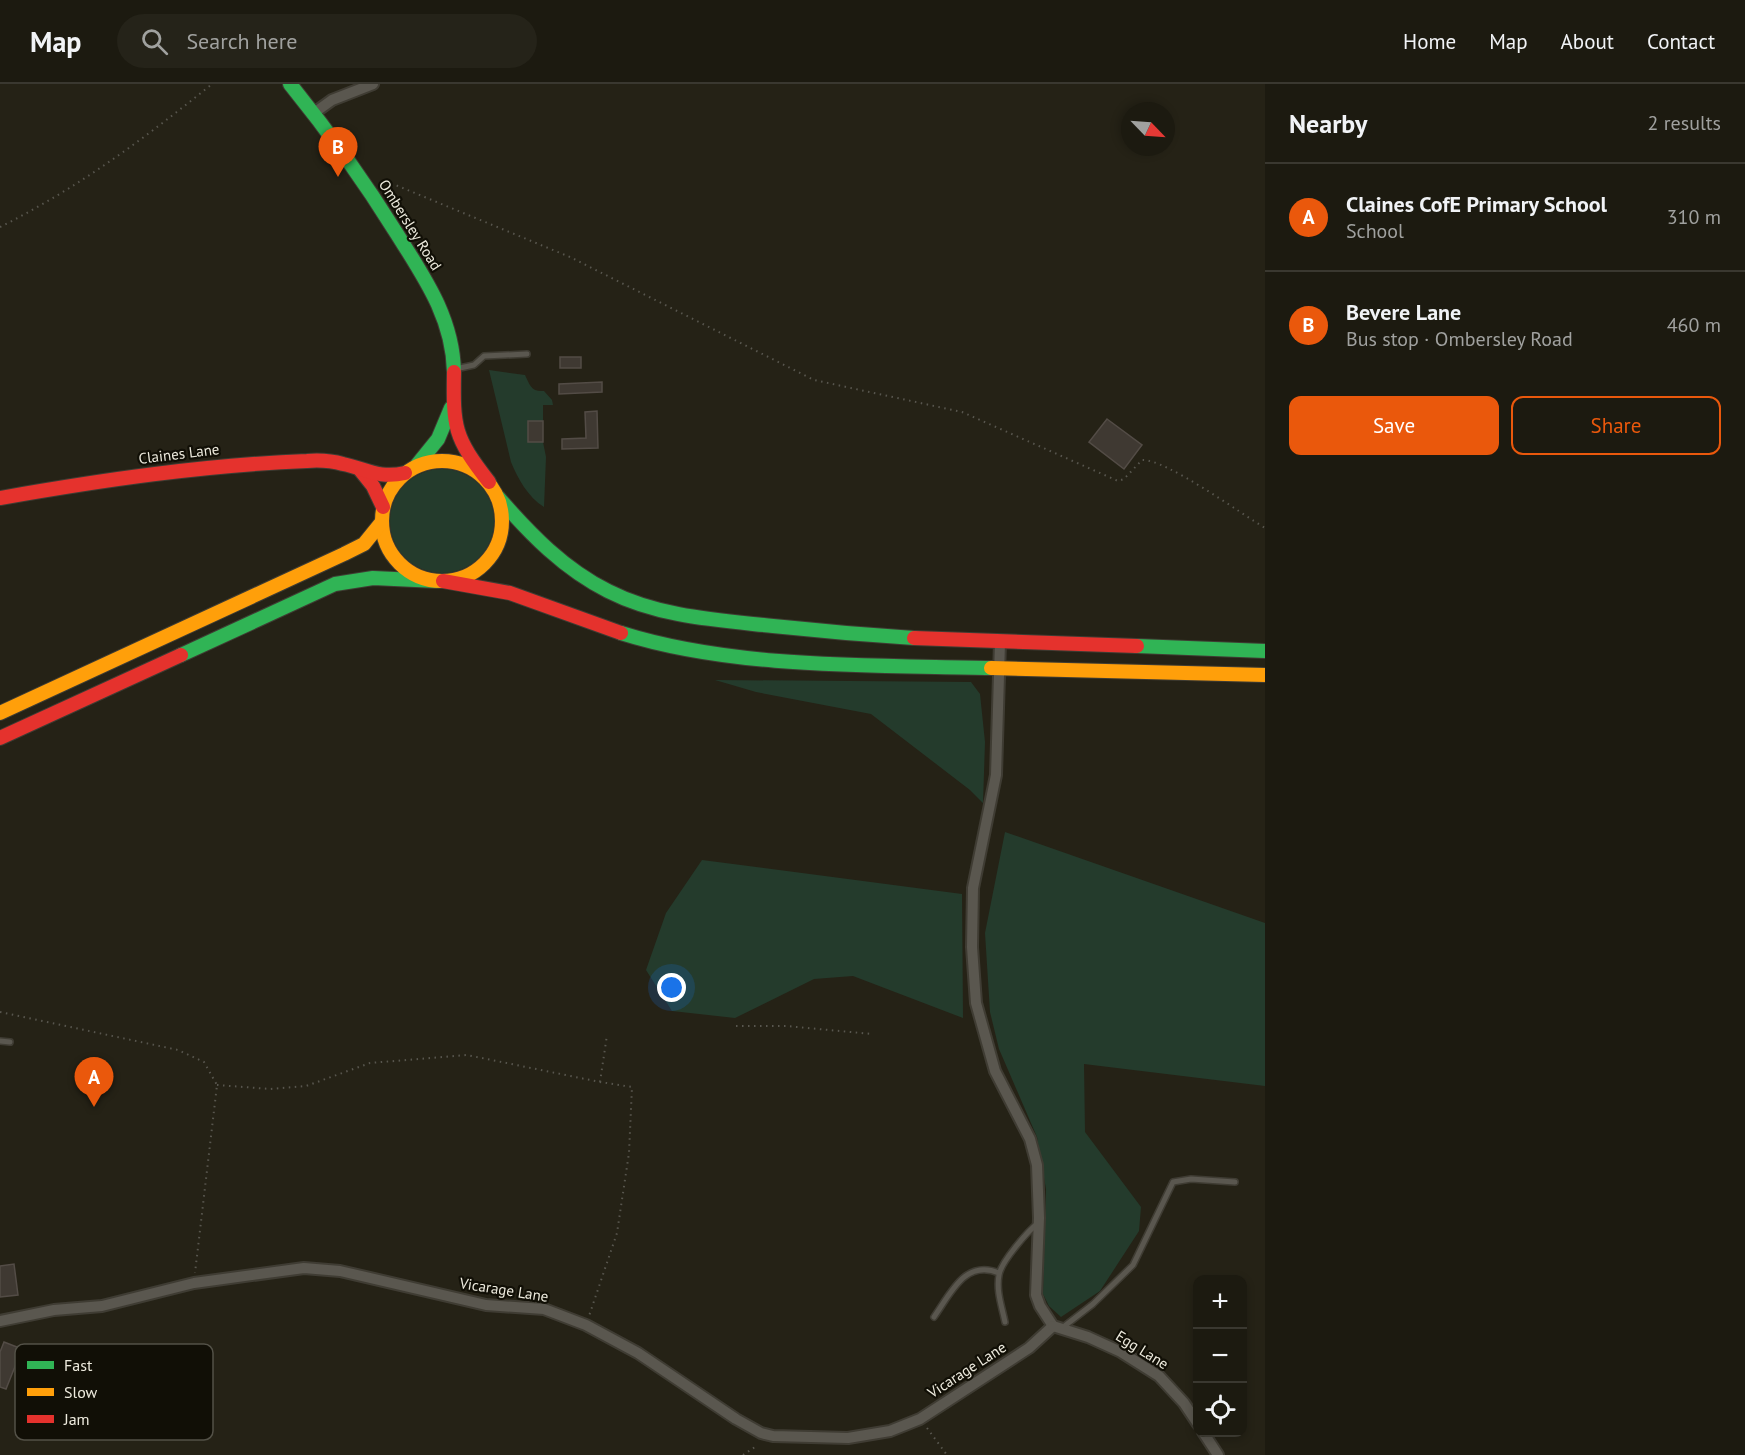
<!DOCTYPE html>
<meta charset="utf-8">
<style>
:root{--surface:#1c1a10;--page:#252319;--text:#f1f3f6;--muted:#a0a19f;--line:#3a3830;--accent:#ea580c}
body{margin:0;font-family:"PT Sans",sans-serif;background:var(--page);color:var(--text)}
.controls{position:absolute;right:18px;bottom:18px;display:grid;overflow:hidden;border-radius:12px;box-shadow:0 3px 9px #0003}
.controls button{width:54px;height:54px;display:grid;place-items:center;padding:0;border:0;border-bottom:2px solid var(--line);background:var(--surface);color:var(--text);font:30px sans-serif}
.compass{position:absolute;left:1121px;top:18px;width:54px;height:54px;border-radius:50%;background:var(--surface);box-shadow:0 3px 9px #0003;rotate:115deg}
.you{position:absolute;left:672px;top:904px;width:21px;height:21px;margin:-15px;border:4px solid #fff;border-radius:50%;background:#1a73e8;box-shadow:0 0 0 9px #1a73e833}
.badge{display:grid;place-items:center;width:39px;height:39px;border-radius:50%;background:var(--accent);color:#fff;font-size:20px;font-weight:700}
.pin{position:absolute;translate:-50% -50px;filter:drop-shadow(0 2px 3px #0008)}
.pin::after{content:'';position:absolute;top:32px;width:21px;height:18px;background:inherit;clip-path:polygon(0 0,100% 0,50% 100%)}
.list{margin:0;padding:0;list-style:none}
h2{display:flex;justify-content:space-between;align-items:center;height:78px;margin:0;padding:0 24px;font-size:26px}
h2 small{font-size:20px;font-weight:400;color:var(--muted)}
.list li{display:grid;grid-template-columns:39px 1fr auto;gap:18px;align-items:center;box-sizing:border-box;height:108px;padding:0 24px;border-top:2px solid var(--line)}
.list b{display:block;font-size:22px;white-space:nowrap}
.list p{margin:0;font-size:20px;white-space:nowrap;color:var(--muted)}
.list em{font-size:20px;font-style:normal;color:var(--muted)}
.actions{display:flex;gap:12px;padding:18px 24px}
.actions a{flex:1;padding:14px 0;border:2px solid var(--accent);border-radius:12px;text-align:center;font-size:21px;color:var(--accent)}
.actions .main{background:var(--accent);color:#fff}
.icon{flex:none;width:33px;height:33px;fill:none;stroke:currentColor;stroke-width:2;stroke-linecap:round;stroke-linejoin:round}
.map{position:relative;flex:none;width:1265px;height:1371px;overflow:hidden}
header{display:flex;align-items:center;gap:36px;box-sizing:border-box;height:84px;padding:0 30px;background:var(--surface);border-bottom:2px solid var(--line)}
header strong{font-size:28px}
nav{display:flex;gap:33px;margin-inline-start:auto;font-size:21px}
.search{width:420px;height:54px;background:var(--page);display:flex;align-items:center;gap:15px;box-sizing:border-box;padding:0 21px;border-radius:33px;color:var(--muted);font-size:22px}
main{display:flex}
aside{flex:1;background:var(--surface)}
.map>svg:first-child{display:block}
</style>
<header>
<strong>Map</strong>
<div class="search"><svg class="icon" aria-label="search" viewBox="0 0 24 24"><circle cx="10" cy="10" r="6"/><path d="M15 15l6 6"/></svg>Search here</div>
<nav><a>Home</a><a>Map</a><a>About</a><a>Contact</a></nav>
</header>
<main>
<div class="map">
<svg width="1265" height="1371" viewBox="0 0 1265 1371">
<rect width="100%" height="100%" fill="#252216"/>
<!-- green -->
<g fill="#243b2c">
<path d="M489,286L525,291C530,301 531,308 544,307L552,316L553,321H543V337L528,338V358H543L546,373L544,423C528,413 518,395 511,378Z"/>
<circle cx="442" cy="437" r="52"/>
<path d="M715,596L971,598L980,610L985,658L983,719L970,706L871,630L756,608Z"/>
<path d="M1005,748L1265,839V1002L1084,980L1085,1048L1141,1123L1139,1147L1100,1207L1061,1233L1049,1222L1043,1210L1046,1105L1037,1053L999,965L990,928L985,849Z"/>
<path d="M702,776L962,810L963,934L853,892L814,895L735,934L672,927L646,886L666,829Z"/>
</g>
<!-- building -->
<g fill="#3f3932" stroke="#534c46" stroke-width="1.5">
<rect x="560" y="273" width="21" height="11"/>
<path d="M602,298V308L559,310V300Z"/>
<path d="M597,327L598,364L562,365V355L586,354L585,328Z"/>
<path d="M1107,335L1142,361L1124,385L1089,358Z"/>
<rect x="528" y="337" width="15" height="21"/>
<path d="M14,1180L18,1211L0,1213V1182Z"/>
<path d="M4,1258L22,1265L6,1305L0,1303V1268Z"/>
</g>
<g fill="none" stroke-linecap="round" stroke-linejoin="round">
<!-- lane casing -->
<g stroke="#3f3c33" stroke-width="8">
<g id="lane">
<path d="M455,285L474,281L484,272L527,270"/>
<path d="M0,957L10,958"/>
<path d="M934,1233C951,1209 965,1175 999,1189"/>
<path d="M1005,1238C1002,1223 996,1207 999,1191C1001,1178 1027,1148 1038,1139"/>
<path d="M1062,1244L1093,1220L1133,1181L1173,1098L1191,1095L1235,1098"/>
</g>
</g>
<!-- street casing -->
<g stroke="#3f3c33" stroke-width="14">
<g id="street">
<path d="M314,29L332,16L373,0"/>
<path d="M1000,558L996,691L973,804L972,863L976,919L995,987L1030,1055L1037,1081L1039,1134L1036,1211L1040,1222L1053,1242"/>
<path d="M0,1237L54,1226L102,1222L194,1199L304,1184L340,1187L486,1221L544,1225L586,1241L638,1269L736,1335L761,1349L773,1352L848,1354L890,1347L920,1335L1029,1264L1053,1242"/>
<path d="M1053,1242L1088,1253L1121,1268L1159,1292L1184,1319L1198,1340"/>
<path d="M1203,1348L1218,1371"/>
</g>
</g>
<!-- fast casing -->
<g stroke="#3f3c33" stroke-width="16">
<g id="fast">
<path d="M290,0C329,48 364,97 397,150C424,193 453,234 454,288"/>
<path d="M417,381L438,355L451,324"/>
<path d="M498,413C530,450 564,485 608,507C659,533 717,536 773,542C820,547 867,551 914,554"/>
<path d="M621,549C735,585 873,581 991,584"/>
<path d="M1137,562L1265,567"/>
<path d="M181,571L335,500L373,494L437,497"/>
</g>
</g>
<!-- slow casing -->
<g stroke="#3f3c33" stroke-width="16">
<g id="slow">
<circle cx="442" cy="437" r="60"/>
<path d="M991,584L1265,591"/>
<path d="M0,629L344,470L364,460L381,439"/>
</g>
</g>
<!-- jam casing -->
<g stroke="#3f3c33" stroke-width="16">
<g id="jam">
<path d="M454,288C453,344 454,353 489,398"/>
<path d="M361,387L373,402L383,423"/>
<path d="M0,414C102,396 204,381 307,377C319,376 332,377 343,380C367,385 379,395 405,389"/>
<path d="M443,497L510,509L621,549"/>
<path d="M914,554L1137,562"/>
<path d="M0,654L181,571"/>
</g>
</g>
<!-- path -->
<g stroke="#58564e" stroke-width="2" stroke-dasharray="1.5 4.5" stroke-linecap="butt">
<path d="M386,104L393,100L570,173L814,296L962,328L1118,397L1124,395L1142,376C1166,375 1240,429 1265,444"/>
<path d="M0,143C78,104 145,54 212,0"/>
<path d="M0,928L178,966L204,978L217,1001L195,1189"/>
<path d="M736,942H786L872,950"/>
<path d="M600,998L607,951"/>
<path d="M217,1001L270,1005L306,1002L370,979L467,971L600,998L632,1003L629,1069L617,1149L589,1232"/>
<path d="M927,1344L947,1371"/>
<path d="M743,1371L758,1361"/>
</g>
<!-- lane -->
<use href="#lane" stroke="#5a574f" stroke-width="5"/>
<!-- street -->
<use href="#street" stroke="#5a574f" stroke-width="10"/>
<!-- fast -->
<use href="#fast" stroke="#30b455" stroke-width="14"/>
<!-- slow -->
<use href="#slow" stroke="#ff9f0a" stroke-width="14"/>
<!-- jam -->
<use href="#jam" stroke="#e5322d" stroke-width="14"/>
</g>
<g text-anchor="middle" stroke-width="4.5" stroke-linejoin="round" paint-order="stroke">
<!-- street labels -->
<g font-size="15" fill="#eeebde" stroke="#110f06">
<text transform="translate(410 141) rotate(58)" y="5">Ombersley Road</text>
<text transform="translate(179 370) rotate(-7)" y="5">Claines Lane</text>
<text transform="translate(504 1206) rotate(9)" y="5">Vicarage Lane</text>
<text transform="translate(1142 1266) rotate(32)" y="5">Egg Lane</text>
<text transform="translate(967 1286) rotate(-33)" y="5">Vicarage Lane</text>
</g>
</g>
<!-- legend -->
<rect x="15" y="1260" width="198" height="96" rx="9" fill="#110f06" stroke="#535147" stroke-width="1.5"/>
<rect x="27" y="1277" width="27" height="8" fill="#30b455"/>
<rect x="27" y="1304" width="27" height="8" fill="#ff9f0a"/>
<rect x="27" y="1331" width="27" height="8" fill="#e5322d"/>
<g font-size="16" fill="#eeebde">
<text x="64" y="1287">Fast</text>
<text x="64" y="1314">Slow</text>
<text x="64" y="1341">Jam</text>
</g>
</svg>
<div class="controls">
<button>+</button>
<button>−</button>
<button><svg class="icon" aria-label="locate" viewBox="0 0 24 24"><circle cx="12" cy="12" r="6"/><path d="M12 2v4M12 18v4M2 12h4M18 12h4"/></svg></button>
</div>
<svg class="compass" viewBox="-18 -18 36 36"><path d="M0-13l5 13h-10z" fill="#e53935"/><path d="M0 13l5-13h-10z" fill="#a0a19f"/></svg>
<div class="you"></div>
<div class="pin badge" style="left:94px;top:1023px">A</div>
<div class="pin badge" style="left:338px;top:93px">B</div>
</div>
<aside>
<h2>Nearby<small>2 results</small></h2>
<ul class="list">
<li><span class="badge">A</span><div><b>Claines CofE Primary School</b><p>School</p></div><em>310 m</em></li>
<li><span class="badge">B</span><div><b>Bevere Lane</b><p>Bus stop · Ombersley Road</p></div><em>460 m</em></li>
</ul>
<div class="actions"><a class="main">Save</a><a>Share</a></div>
</aside>
</main>
